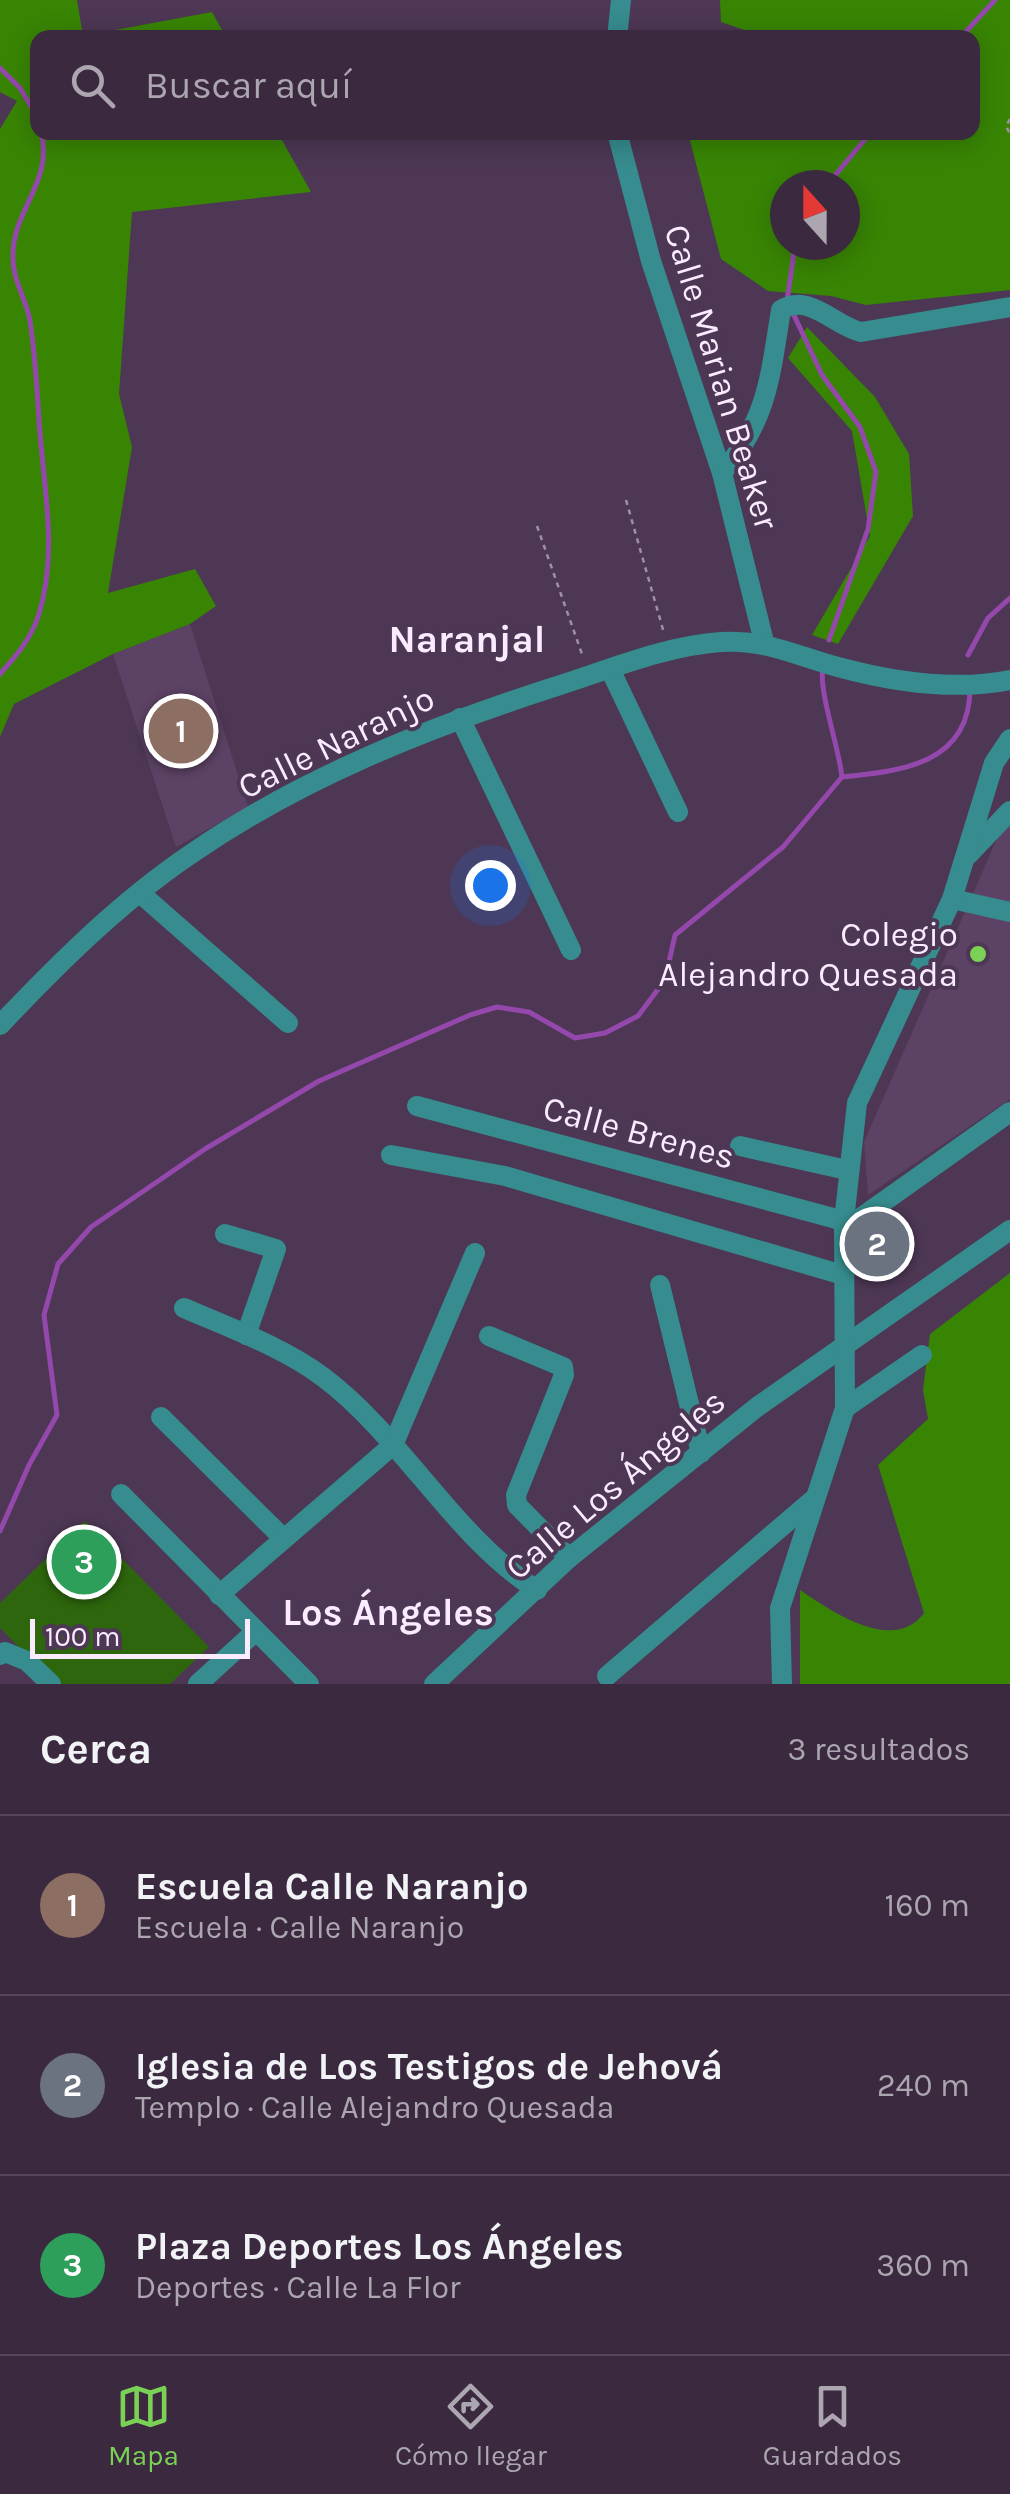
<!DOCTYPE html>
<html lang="es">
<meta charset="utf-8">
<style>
:root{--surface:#3a293f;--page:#413146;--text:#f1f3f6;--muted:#aba6b0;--line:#544559;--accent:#7ad156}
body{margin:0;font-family:Karla,sans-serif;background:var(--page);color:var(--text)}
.compass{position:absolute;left:770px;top:170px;width:90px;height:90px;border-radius:50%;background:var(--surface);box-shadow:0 5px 25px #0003;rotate:339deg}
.scale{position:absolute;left:30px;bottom:25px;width:220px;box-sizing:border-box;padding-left:10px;border:5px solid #faecfe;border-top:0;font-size:28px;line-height:35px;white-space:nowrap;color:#faecfe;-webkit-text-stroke:8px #4d3754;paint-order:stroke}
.you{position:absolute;left:490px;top:885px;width:35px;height:35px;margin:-25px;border:8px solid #fff;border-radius:50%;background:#1a73e8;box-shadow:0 0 0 15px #1a73e833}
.badge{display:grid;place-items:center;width:65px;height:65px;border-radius:50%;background:var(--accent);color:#fff;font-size:32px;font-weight:700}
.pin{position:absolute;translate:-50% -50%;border:5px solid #fff;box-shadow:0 2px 10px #0006}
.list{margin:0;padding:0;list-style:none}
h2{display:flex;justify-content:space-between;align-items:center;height:130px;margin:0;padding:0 40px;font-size:42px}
h2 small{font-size:32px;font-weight:400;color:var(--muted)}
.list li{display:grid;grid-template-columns:65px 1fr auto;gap:30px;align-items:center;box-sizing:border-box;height:180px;padding:0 40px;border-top:2px solid var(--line)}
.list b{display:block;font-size:38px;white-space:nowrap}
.list p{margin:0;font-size:32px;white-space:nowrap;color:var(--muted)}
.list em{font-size:32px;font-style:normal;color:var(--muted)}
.icon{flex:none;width:55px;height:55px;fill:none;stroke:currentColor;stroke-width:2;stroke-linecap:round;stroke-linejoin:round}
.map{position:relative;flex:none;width:1010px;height:1684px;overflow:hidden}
.search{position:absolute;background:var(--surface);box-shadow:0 5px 25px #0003;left:30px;right:30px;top:30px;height:110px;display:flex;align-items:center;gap:25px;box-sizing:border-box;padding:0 35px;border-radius:20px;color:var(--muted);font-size:38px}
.sheet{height:670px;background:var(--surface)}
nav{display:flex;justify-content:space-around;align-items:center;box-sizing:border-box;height:140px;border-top:2px solid var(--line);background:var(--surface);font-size:28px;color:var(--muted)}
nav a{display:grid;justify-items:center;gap:5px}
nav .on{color:var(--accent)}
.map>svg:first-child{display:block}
</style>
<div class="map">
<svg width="1010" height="1684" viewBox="0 0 1010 1684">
<rect width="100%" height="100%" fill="#4d3754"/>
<!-- built -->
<g fill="#5c4264">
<path d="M190,624L248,807L176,847L113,654Z"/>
<path d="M1010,809V1099L868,1195L864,1142Z"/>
</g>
<!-- green -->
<path fill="#2d660d" d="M85,1521L209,1647L170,1684H55L0,1628V1603Z"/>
<!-- forest -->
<g fill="#388504" fill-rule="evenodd">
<path d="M0,0H77L83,36L212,12L226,37L38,38V132L278,133L311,192L132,212L119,394L132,447L108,593L195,569L216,606L190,624L113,654L14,704L0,737V129L17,101L0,92Z"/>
<path d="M720,0H1010V290L866,305L831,296L768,291L721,259L688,133L972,132V38L765,37L721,22ZM845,185V245H785V185Z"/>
<path d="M807,327L875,397L909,454L913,516L838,644L812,635L870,536L852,431L788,358Z"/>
<path d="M1010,1273V1684H800V1590C830,1610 893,1655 924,1613L878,1465L928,1419L923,1390L930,1334Z"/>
</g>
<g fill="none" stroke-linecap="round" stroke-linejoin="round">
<!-- stream -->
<g stroke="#9548ac" stroke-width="5">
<path d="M960,38L995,0"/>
<path d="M0,68L20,88L38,118"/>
<path d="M827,185L871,132"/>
<path d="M787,301L795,245"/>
<path d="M792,311L822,375L860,427L876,472L868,529L829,640"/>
<path d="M968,655L988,618L1010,598"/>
<path d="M0,674C16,656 30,640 38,617C59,553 43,485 39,420C37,386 35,354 30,321C26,297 12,281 13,255C13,209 54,181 41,132"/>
<path d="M842,777C902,771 970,764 970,688"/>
<path d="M0,1531L29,1465L57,1415L44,1315L58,1264L91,1227L205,1149L319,1081L470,1015L497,1007L529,1012L575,1038L605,1033L638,1016L665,980L675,935L783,847L842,777C839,748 818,689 823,668"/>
</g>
<!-- path -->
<g stroke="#a18fa6" stroke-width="2.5" stroke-dasharray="5 5" stroke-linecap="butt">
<path d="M1010,119L1006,126L1010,134"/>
<path d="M626,500L664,633"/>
<path d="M537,526L583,657"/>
</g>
<!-- minor -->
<g stroke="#368c8e" stroke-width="20">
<path d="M617,38L621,0"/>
<path d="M617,132L651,261L722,473L764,642"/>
<path d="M722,473C768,419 770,377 781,310C809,292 834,326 861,332L1010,307"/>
<path d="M610,669L678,812"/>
<path d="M460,718L571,950"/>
<path d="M968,855L1010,811"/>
<path d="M140,893L288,1023"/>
<path d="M952,899L1010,912"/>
<path d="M0,1025C59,963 120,902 191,854C301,778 427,728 554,687C608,670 664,646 721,642C765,639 797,656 838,667C893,682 954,691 1010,680"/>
<path d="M417,1106L844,1221"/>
<path d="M740,1146L847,1170"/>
<path d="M391,1155L505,1176L843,1275"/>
<path d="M845,1229L1010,1112"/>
<path d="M225,1234L276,1249L246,1335"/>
<path d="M660,1285L701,1453"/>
<path d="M184,1308C230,1328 283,1347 323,1377C403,1437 453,1536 537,1590"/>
<path d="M489,1336L563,1367L564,1375L516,1495L517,1505L569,1558"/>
<path d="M845,1408L922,1355"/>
<path d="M161,1417L282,1537"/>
<path d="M121,1494L309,1684"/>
<path d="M219,1595L393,1445L475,1253"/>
<path d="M0,1655L5,1652L27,1661L51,1684"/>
<path d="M607,1676L815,1498"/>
<path d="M198,1684L255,1632"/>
<path d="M434,1684L569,1558L757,1407L1010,1230"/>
<path d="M782,1684L780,1608L845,1408L844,1221L857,1103L952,899L994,763L1010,739"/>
</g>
</g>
<!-- markers -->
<circle fill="#7ad156" stroke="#4d3754" stroke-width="4" cx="978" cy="954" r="10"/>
<g text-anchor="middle" stroke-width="8" stroke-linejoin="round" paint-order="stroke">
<!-- street labels -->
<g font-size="35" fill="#faecfe" stroke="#4d3754">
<text transform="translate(722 377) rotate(73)" y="12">Calle Marian Beaker</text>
<text transform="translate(336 742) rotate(-26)" y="12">Calle Naranjo</text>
<text transform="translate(639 1132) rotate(15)" y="12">Calle Brenes</text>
<text transform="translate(615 1484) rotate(-40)" y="12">Calle Los Ángeles</text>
</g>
<!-- poi labels -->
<g font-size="35" fill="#faecfe" stroke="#4d3754" text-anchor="end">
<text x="958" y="946">Colegio<tspan x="958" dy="40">Alejandro Quesada</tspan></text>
</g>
<!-- neighbourhood labels -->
<g font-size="38" font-weight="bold" fill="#faecfe" stroke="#4d3754">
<text x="467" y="652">Naranjal</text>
<text x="388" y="1625">Los Ángeles</text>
</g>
</g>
</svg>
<svg class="compass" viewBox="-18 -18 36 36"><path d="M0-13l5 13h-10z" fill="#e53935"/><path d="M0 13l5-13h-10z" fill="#aba6b0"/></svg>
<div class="scale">100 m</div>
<div class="you"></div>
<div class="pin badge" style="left:181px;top:731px;background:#8d6e63">1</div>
<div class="pin badge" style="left:877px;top:1244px;background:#6b7280">2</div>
<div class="pin badge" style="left:84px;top:1562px;background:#2e9e5b">3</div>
<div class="search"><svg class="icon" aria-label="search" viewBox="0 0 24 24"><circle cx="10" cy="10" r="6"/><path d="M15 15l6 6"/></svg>Buscar aquí</div>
</div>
<section class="sheet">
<h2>Cerca<small>3 resultados</small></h2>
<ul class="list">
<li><span class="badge" style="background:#8d6e63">1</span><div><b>Escuela Calle Naranjo</b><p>Escuela · Calle Naranjo</p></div><em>160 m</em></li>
<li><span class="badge" style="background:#6b7280">2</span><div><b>Iglesia de Los Testigos de Jehová</b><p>Templo · Calle Alejandro Quesada</p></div><em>240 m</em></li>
<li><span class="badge" style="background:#2e9e5b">3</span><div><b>Plaza Deportes Los Ángeles</b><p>Deportes · Calle La Flor</p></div><em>360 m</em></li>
</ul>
</section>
<nav>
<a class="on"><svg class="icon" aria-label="map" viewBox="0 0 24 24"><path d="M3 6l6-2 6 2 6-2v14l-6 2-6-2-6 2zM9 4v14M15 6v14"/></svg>Mapa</a>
<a><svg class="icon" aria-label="directions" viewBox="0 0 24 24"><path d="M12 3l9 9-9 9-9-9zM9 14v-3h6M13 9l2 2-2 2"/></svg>Cómo llegar</a>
<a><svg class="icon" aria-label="saved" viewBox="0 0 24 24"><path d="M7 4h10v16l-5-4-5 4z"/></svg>Guardados</a>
</nav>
